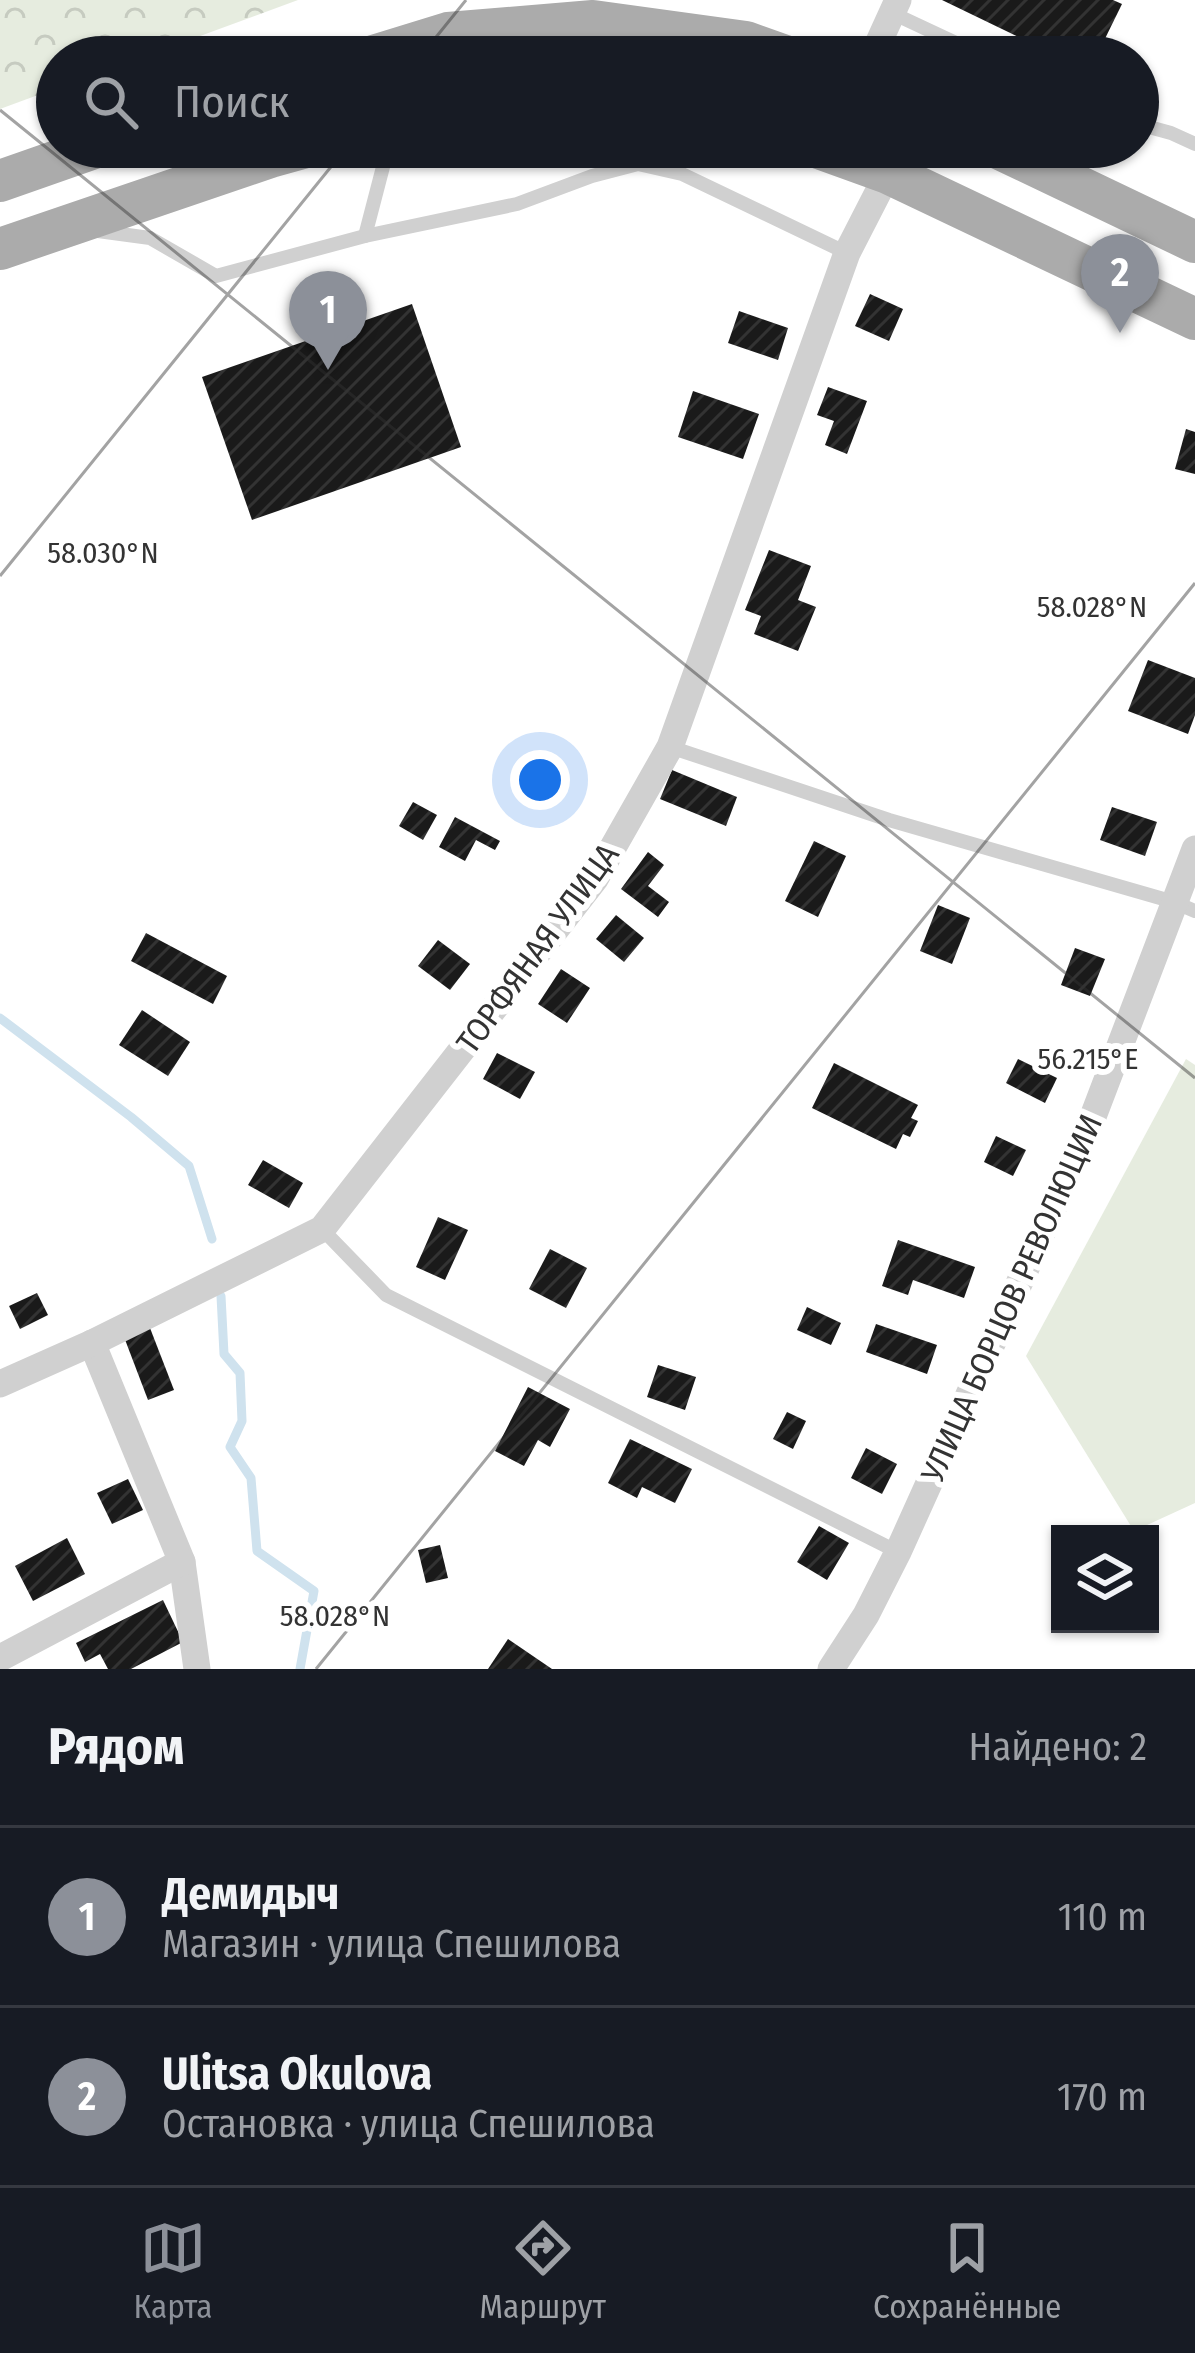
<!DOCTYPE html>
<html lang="ru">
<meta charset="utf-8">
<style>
:root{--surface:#171b24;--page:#20242c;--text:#f1f3f6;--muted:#9ea1a6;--line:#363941;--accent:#8c9099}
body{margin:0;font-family:"Fira Sans Condensed",sans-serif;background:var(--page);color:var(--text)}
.controls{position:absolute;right:36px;bottom:36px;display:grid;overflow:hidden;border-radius:0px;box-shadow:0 3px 9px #0004}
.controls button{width:108px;height:108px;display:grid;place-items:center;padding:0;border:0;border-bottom:3px solid var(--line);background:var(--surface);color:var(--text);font:60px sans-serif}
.you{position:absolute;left:540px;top:780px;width:42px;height:42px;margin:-30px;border:9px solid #fff;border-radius:50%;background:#1a73e8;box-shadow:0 0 0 18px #1a73e833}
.badge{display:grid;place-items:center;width:78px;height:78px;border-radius:50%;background:var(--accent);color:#fff;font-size:39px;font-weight:700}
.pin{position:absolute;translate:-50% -99px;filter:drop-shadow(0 3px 6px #0008)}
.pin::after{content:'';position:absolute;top:63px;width:42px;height:36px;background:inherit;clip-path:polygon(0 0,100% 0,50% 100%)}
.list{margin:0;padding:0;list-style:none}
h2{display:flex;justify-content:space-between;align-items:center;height:156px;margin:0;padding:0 48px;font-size:51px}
h2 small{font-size:39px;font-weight:400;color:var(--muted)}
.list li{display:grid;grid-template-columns:78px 1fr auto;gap:36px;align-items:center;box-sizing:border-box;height:180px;padding:0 48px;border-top:3px solid var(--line)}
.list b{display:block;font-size:45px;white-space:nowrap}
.list p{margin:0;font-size:39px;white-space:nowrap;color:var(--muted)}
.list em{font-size:39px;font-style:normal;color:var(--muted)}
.icon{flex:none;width:66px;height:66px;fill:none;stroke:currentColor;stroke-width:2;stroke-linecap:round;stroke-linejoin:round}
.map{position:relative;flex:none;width:1195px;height:1669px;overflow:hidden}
.search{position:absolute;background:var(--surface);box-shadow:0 3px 9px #0004;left:36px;right:36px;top:36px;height:132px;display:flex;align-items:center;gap:30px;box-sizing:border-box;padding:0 42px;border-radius:66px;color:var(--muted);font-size:45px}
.sheet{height:516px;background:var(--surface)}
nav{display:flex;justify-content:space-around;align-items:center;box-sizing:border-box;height:168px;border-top:3px solid var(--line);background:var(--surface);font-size:33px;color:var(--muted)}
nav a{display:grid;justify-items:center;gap:6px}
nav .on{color:var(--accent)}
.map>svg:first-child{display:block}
</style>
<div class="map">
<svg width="1195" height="1669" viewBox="0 0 1195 1669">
<defs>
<pattern id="forest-crowns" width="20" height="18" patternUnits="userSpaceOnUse" patternTransform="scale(3)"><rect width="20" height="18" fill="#e6ecdf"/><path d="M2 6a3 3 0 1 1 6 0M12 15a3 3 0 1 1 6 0" fill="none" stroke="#c6cbc0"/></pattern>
<pattern id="building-hatch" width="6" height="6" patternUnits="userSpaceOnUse" patternTransform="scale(3)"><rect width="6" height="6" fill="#1a1a1a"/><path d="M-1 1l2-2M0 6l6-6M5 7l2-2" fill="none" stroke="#333"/></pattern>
</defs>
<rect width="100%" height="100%" fill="#fff"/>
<!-- green -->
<path fill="#e6ecdf" d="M1186,1059L1195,1065V1503L1134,1531L1026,1356Z"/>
<!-- forest -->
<path fill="url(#forest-crowns)" d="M0,0H298L143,57H57V88L0,109Z"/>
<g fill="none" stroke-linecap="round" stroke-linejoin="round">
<!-- stream -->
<g stroke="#cfe2ee" stroke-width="9">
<path d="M0,1018L131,1117L189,1166L212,1239"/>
<path d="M221,1296L224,1354L240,1373L242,1421L230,1447L251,1478L257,1551L314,1591L300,1669"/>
</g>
</g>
<!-- building -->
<g fill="url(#building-hatch)">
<path d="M942,0H1113L1122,4L1096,57H1060Z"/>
<path d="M870,294L903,309L889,341L855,326Z"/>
<path d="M412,304L461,447L252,520L202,377Z"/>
<path d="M739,311L788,328L778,360L728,343Z"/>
<path d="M828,387L867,401L847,454L825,445L834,421L817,415Z"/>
<path d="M693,391L759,414L743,459L678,437Z"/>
<path d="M1186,429L1195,432V474L1175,469Z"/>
<path d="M769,550L811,566L798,600L816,607L798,651L754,634L761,616L745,610Z"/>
<path d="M1148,660L1195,678V715L1188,734L1128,711Z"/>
<path d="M672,770L737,797L726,826L660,799Z"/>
<path d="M413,802L437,815L423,840L399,826Z"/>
<path d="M1112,807L1157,822L1145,856L1100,840Z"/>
<path d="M455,817L500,841L495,850L476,840L465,861L439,847Z"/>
<path d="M814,841L846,856L818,917L785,901Z"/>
<path d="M648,852L664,865L648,886L669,902L658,917L621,889Z"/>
<path d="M938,905L970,918L952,964L920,951Z"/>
<path d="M616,915L644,938L624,962L596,939Z"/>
<path d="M146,933L227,976L213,1004L131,961Z"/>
<path d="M438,940L470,964L450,990L418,966Z"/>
<path d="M1075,948L1105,959L1090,996L1061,985Z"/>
<path d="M561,969L590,988L567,1023L538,1004Z"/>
<path d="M142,1010L190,1042L168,1076L119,1045Z"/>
<path d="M497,1053L535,1072L520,1099L483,1079Z"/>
<path d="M1018,1059L1057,1078L1045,1103L1006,1083Z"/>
<path d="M834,1063L918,1105L911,1118L918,1121L910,1137L903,1134L896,1149L812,1108Z"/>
<path d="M996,1136L1026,1150L1013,1176L984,1162Z"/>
<path d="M263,1160L303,1183L289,1208L248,1185Z"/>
<path d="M438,1217L468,1230L445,1280L416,1267Z"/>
<path d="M898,1240L975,1267L964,1298L913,1280L908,1295L882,1286Z"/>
<path d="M550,1249L587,1268L566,1308L529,1289Z"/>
<path d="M37,1293L48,1315L20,1329L9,1306Z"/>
<path d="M807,1307L841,1323L831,1345L797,1330Z"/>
<path d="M876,1324L937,1345L927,1374L866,1352Z"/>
<path d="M150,1328L174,1390L148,1400L124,1337Z"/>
<path d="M658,1365L696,1377L685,1410L647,1397Z"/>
<path d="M528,1387L570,1409L550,1447L538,1440L524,1466L495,1451Z"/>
<path d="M787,1412L806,1421L793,1449L773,1439Z"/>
<path d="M630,1439L692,1469L675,1503L642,1487L637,1498L608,1483Z"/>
<path d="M866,1448L897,1464L882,1494L851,1478Z"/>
<path d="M128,1479L143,1510L112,1524L97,1493Z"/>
<path d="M819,1526L849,1543L827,1580L797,1562Z"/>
<path d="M67,1538L85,1574L33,1601L15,1566Z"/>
<path d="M440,1545L448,1578L426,1583L418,1550Z"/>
<path d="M163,1600L183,1642L131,1669H108L100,1654L85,1662L76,1643Z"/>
<path d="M508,1639L552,1669H488Z"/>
</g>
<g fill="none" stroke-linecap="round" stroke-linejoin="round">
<!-- service -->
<g stroke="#d0d0d0" stroke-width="14">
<path d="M892,13L986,57"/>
<path d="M1138,124L1171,133L1195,144"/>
<path d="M98,231L150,238L216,276L365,236L517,204L592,176L638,164L682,174L847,253"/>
<path d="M365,236L384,163L408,147"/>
<path d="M670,747L889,820L1174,902L1195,911"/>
<path d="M322,1229L386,1295L898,1552"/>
</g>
<!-- minor -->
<g stroke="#d0d0d0" stroke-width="27">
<path d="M872,57L898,0"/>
<path d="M92,1343L182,1562L197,1669"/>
<path d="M0,1384L92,1343L322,1229L595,879L670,747L847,253L888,173"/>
<path d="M0,1658L182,1562"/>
<path d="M831,1669L866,1615L898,1552L1086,1135L1195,849"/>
</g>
<!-- primary -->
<g stroke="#ababab" stroke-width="42">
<path d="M370,57L448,33L593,21L746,42L788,57"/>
<path d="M816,147L888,173L1195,319"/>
<path d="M996,147L1195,242"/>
<path d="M0,181L97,147"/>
<path d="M0,249L270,157L306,147"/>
</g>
</g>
<!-- ticks -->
<path fill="none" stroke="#333" stroke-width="3" stroke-opacity="0.45" d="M420,57L466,0M0,110L1195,1078M0,576L347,147M316,1669L1195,583"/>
<g text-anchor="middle" stroke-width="12" stroke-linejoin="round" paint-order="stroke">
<!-- street labels -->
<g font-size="33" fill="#333" stroke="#fff">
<text transform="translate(537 948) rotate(-54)" y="12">ТОРФЯНАЯ УЛИЦА</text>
<text transform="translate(1011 1298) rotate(-66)" y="12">УЛИЦА БОРЦОВ РЕВОЛЮЦИИ</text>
</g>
</g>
<g font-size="30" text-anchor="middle" fill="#333" stroke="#fff" stroke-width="12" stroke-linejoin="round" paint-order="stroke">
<text x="103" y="563">58.030°N</text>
<text x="1092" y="617">58.028°N</text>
<text x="1088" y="1069">56.215°E</text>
<text x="335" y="1626">58.028°N</text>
</g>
</svg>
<div class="controls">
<button><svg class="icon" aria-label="layers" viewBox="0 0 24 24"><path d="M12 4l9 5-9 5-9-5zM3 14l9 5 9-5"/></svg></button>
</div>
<div class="you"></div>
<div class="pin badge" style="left:328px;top:370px">1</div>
<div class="pin badge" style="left:1120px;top:333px">2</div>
<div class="search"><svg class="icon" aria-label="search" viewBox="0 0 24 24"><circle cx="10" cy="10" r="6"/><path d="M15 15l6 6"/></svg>Поиск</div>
</div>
<section class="sheet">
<h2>Рядом<small>Найдено: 2</small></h2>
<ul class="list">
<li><span class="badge">1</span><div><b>Демидыч</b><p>Магазин · улица Спешилова</p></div><em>110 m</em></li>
<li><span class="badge">2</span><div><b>Ulitsa Okulova</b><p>Остановка · улица Спешилова</p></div><em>170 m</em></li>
</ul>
</section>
<nav>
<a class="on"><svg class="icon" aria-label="map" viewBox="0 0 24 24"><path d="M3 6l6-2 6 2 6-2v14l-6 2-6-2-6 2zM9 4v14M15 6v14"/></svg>Карта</a>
<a><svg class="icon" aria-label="directions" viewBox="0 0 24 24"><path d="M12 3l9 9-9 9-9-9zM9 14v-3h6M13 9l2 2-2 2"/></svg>Маршрут</a>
<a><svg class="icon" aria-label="saved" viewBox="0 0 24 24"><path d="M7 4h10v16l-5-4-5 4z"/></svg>Сохранённые</a>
</nav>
